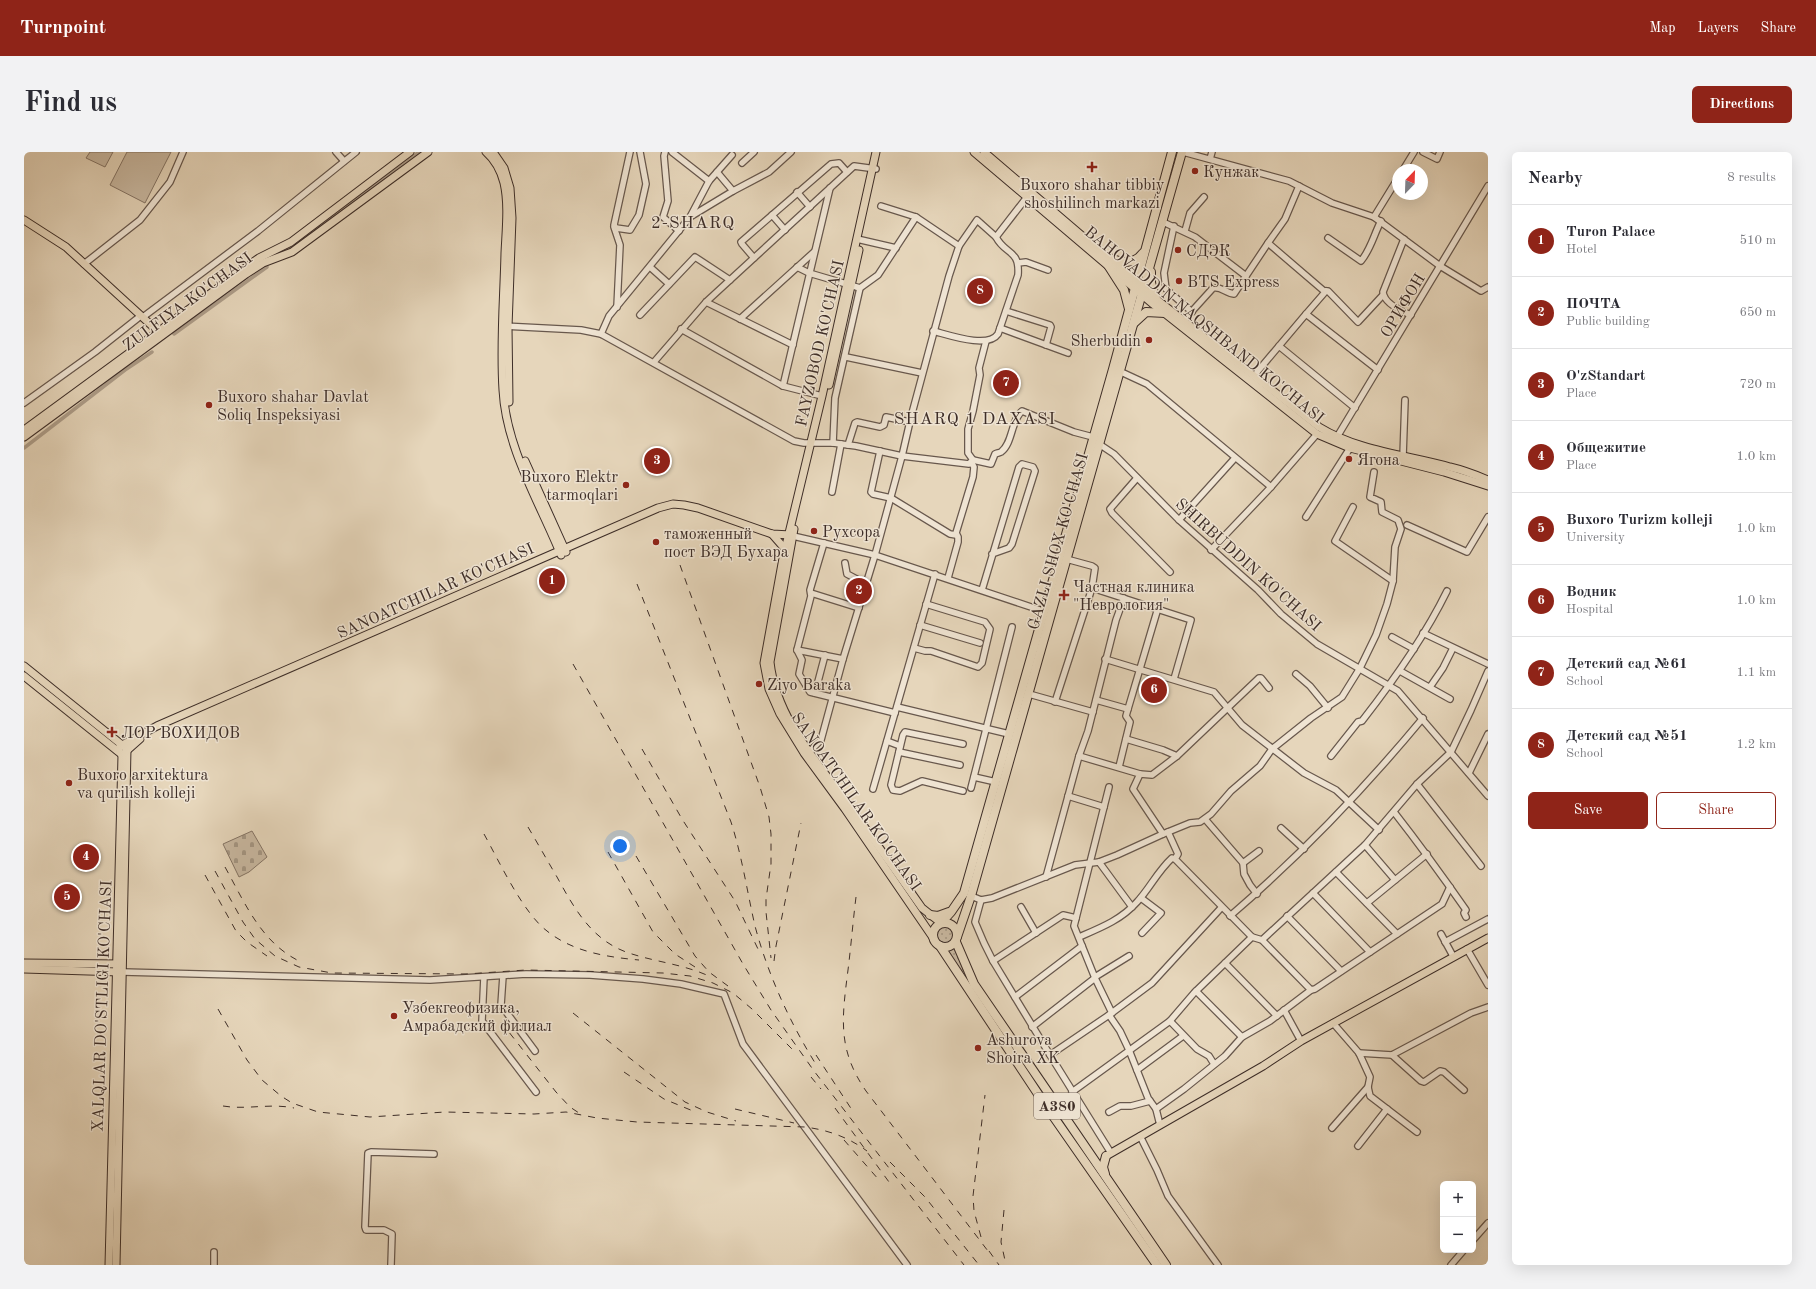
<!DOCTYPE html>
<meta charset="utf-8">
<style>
:root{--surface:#fff;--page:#f2f2f3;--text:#2b2b33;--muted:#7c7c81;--line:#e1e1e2;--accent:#8f2418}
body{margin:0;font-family:"Old Standard TT",serif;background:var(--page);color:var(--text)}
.controls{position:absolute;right:12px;bottom:12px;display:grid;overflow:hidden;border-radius:6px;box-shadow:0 4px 16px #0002}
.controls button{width:36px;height:36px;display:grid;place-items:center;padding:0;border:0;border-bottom:1px solid var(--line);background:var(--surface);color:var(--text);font:20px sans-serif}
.compass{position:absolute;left:1368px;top:12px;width:36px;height:36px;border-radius:50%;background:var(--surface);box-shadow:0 4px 16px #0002;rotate:23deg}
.you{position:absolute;left:596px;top:694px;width:14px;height:14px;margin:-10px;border:3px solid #fff;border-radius:50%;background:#1a73e8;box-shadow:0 0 0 6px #1a73e833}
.badge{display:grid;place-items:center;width:26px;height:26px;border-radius:50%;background:var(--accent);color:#fff;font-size:13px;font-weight:700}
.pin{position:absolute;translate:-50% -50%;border:2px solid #fff;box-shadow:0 1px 4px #0006}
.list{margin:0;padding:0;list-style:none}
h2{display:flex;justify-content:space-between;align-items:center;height:52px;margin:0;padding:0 16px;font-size:17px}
h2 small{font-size:13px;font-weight:400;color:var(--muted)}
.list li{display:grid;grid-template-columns:26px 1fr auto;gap:12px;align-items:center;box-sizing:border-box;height:72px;padding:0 16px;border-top:1px solid var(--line)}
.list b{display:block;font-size:15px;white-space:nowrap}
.list p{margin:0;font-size:13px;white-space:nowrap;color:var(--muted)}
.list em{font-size:13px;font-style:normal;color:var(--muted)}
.actions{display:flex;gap:8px;padding:12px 16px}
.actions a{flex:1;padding:9px 0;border:1px solid var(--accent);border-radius:6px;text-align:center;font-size:14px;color:var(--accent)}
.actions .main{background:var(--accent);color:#fff}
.map{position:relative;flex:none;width:1464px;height:1113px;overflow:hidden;border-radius:6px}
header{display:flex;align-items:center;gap:24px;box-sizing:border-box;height:56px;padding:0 20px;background:var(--accent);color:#fff}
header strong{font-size:19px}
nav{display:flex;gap:22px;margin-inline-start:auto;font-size:14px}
.intro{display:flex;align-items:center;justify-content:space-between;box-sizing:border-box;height:96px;padding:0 24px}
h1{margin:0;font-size:28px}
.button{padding:10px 18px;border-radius:6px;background:var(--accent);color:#fff;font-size:14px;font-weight:700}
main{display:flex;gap:24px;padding:0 24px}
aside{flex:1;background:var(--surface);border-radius:6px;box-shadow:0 4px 16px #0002}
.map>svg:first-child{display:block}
</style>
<header>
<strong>Turnpoint</strong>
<nav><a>Map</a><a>Layers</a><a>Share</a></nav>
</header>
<div class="intro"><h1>Find us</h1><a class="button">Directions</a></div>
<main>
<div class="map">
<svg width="1464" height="1113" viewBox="0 0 1464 1113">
<defs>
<pattern id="grass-dots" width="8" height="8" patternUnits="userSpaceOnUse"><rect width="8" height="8" fill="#c9b9a2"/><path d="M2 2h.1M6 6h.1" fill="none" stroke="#a59784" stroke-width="1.8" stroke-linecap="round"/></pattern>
<pattern id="cemetery-stones" width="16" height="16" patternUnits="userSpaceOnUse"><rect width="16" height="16" fill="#c9b9a2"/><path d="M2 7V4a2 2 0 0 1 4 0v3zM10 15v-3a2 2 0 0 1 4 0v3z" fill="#a59784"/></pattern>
</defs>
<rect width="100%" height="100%" fill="#e6d6bb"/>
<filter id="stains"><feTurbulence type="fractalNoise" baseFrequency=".005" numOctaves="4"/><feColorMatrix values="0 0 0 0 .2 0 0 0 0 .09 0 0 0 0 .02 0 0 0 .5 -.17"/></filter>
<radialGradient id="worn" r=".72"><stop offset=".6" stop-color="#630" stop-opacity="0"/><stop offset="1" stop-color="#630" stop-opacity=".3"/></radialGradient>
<!-- grass -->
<g fill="url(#grass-dots)" stroke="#847465">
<circle cx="921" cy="783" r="8"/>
<path d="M931,795L1086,1036L1085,1037L922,798Z"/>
</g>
<!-- cemetery -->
<path fill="url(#cemetery-stones)" stroke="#847465" d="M228,679L243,705L225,720L215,725L199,692Z"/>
<!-- green -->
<g fill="#c9b9a2" stroke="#847465">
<path d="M66,0H89L81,15L62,6Z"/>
<path d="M103,0H147L121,51L86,33Z"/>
</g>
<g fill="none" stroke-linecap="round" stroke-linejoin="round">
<!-- canal -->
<g stroke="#ad9d89" stroke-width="3.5">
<path d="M252,103L266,96L395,0"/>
<path d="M150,182L243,115"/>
<path d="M0,296L101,218L128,200"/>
</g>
<!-- minor casing -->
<g stroke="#68584d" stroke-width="8">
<g id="minor">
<path d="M312,0L320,9"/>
<path d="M606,0L590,73L592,76L606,78L615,63L622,32L616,0"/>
<path d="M641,0L640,4L644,49L639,65L655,79"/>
<path d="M648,0L685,29"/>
<path d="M1159,0L1265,29L1308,51L1350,65L1416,114L1457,139L1464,135"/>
<path d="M1399,0L1413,7L1416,0"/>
<path d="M1186,7L1188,0"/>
<path d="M718,11L730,0"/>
<path d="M1379,18L1390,0"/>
<path d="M693,20L709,39"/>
<path d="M1275,34L1261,67L1244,91L1300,139H1304L1334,170L1359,143"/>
<path d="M773,40L786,55"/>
<path d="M857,54L892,65"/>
<path d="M748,63L761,78"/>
<path d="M666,65L685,29L708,3"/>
<path d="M1350,65L1374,26"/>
<path d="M1139,70L1171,85L1222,124"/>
<path d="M1150,74L1140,121L1142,137L1168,160"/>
<path d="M590,75L596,93L593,155"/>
<path d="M1161,79L1166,61L1180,45"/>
<path d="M1304,86L1337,109C1347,97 1350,82 1357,69"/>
<path d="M833,87L872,96"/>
<path d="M1380,87L1359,140C1360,151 1377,159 1387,163"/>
<path d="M730,106L718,92L717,90L807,12L815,11L823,20"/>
<path d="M994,111L1002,110L1024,118"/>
<path d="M60,112L116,68L146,30L159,0"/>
<path d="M626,115L645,132"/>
<path d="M773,115L785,121L836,136"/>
<path d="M1302,139L1282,162L1354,218"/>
<path d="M682,150L769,193"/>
<path d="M982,159L1026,173L1027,175L1022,193"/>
<path d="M616,163L671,105L706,128"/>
<path d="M119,165L234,79L332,0"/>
<path d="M716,167L790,100"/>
<path d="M1160,168L1189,136C1197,134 1201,141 1210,142L1244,91"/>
<path d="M481,174L557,178L577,182L770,289L780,291H809L832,294L878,304L945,312L949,308L967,312L971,302C973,301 975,301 977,300C989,291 987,268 998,259L1050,280L1069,285"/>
<path d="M976,176L1044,201"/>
<path d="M657,177L759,234L798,244"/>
<path d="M909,179C925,183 964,197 974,182L994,123C996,97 981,103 972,85"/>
<path d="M577,182L585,164L666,65L709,39L745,20L767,0"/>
<path d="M1255,194L1282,162"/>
<path d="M822,205L898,221"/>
<path d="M630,210L682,150L830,14L852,17"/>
<path d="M1095,219L1123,232L1247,335"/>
<path d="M1233,220L1255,194L1331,256"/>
<path d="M759,234L806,36"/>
<path d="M0,251L71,200L114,166"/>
<path d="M1313,285L1464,34"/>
<path d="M809,291L811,246L836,136L854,123L892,65L935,94"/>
<path d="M1075,292L1090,302L1155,368L1234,438L1257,462L1293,492L1374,539L1464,644"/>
<path d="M824,293L831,271L833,270L856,275L860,273L862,265L886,270"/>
<path d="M856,299L847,340L849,342L867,346L926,382L932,383"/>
<path d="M1379,304L1381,248"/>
<path d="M949,308L944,301V277L949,259L956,223L955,216L962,189"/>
<path d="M1113,326L1086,357L1088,361L1146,420"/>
<path d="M808,340L817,292"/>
<path d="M1329,355L1311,389L1369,429"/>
<path d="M1282,365L1326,296"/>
<path d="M1155,368L1211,306"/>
<path d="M1383,373L1443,400L1464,365"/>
<path d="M769,384L851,403L1019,459"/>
<path d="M800,391L786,438L787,444L773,498L778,508L775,522L786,540L871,561"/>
<path d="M1187,398L1247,335L1293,282"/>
<path d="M821,411L823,422L842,432"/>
<path d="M924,426L934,390V385L932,381L949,325L950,315L947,310"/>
<path d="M1068,436L1167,468L1150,527"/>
<path d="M958,438L995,315L998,312L1009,315L1011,319L988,392L985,396L968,402"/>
<path d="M787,441L835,456"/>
<path d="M896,473L956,491"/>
<path d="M1399,481L1464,512"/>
<path d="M1368,485L1390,497"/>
<path d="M890,496L901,499H907L954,515L958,511L966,477L961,470L902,452"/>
<path d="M773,498L819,507"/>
<path d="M1081,507L1190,540L1218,573L1280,621L1312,638L1355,678"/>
<path d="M1376,519L1426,547"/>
<path d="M1272,522L1286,534L1304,556"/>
<path d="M1406,535L1419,516L1429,496"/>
<path d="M791,541L801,503"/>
<path d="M1005,542L1069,560"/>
<path d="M1072,548L1104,557"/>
<path d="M1031,550L1068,436L1071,416L1068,414L1046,408"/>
<path d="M873,555L985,582"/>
<path d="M1102,587L1139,598L1153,604"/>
<path d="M863,589L876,594"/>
<path d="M939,592L881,580L879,583L867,633L869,638L876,639L898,629L939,639"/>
<path d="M785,600L797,588L819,507L851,403L878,304L887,265L925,124L935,94L953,68L972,85L1003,45"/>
<path d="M875,600L936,613"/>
<path d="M1055,604L1116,622L1109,637L1139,682"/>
<path d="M1307,604L1334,570L1338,569C1370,528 1400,486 1423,439"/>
<path d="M1095,615L1106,570L1102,564L1104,557L1134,456"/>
<path d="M1445,621L1464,582"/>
<path d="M1116,622L1128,623L1153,604L1235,526H1237L1245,536"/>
<path d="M950,625L972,630"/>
<path d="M1393,632L1457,714"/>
<path d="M1085,635L1050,774L1071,826L1088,861"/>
<path d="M947,636L988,475"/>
<path d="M849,637L911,422"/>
<path d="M1044,644L1080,655"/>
<path d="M1370,660C1395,692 1419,725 1442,758L1440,761L1442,765"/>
<path d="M1181,667L1219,711L1220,722L1226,733L1233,742"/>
<path d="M1257,676L1280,697"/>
<path d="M1144,680L1154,702L1151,707L1228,785L1238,788L1287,838"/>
<path d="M1341,693L1371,728"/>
<path d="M1075,710L1108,755"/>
<path d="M1219,711L1235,699"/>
<path d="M1312,720L1373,782"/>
<path d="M1022,725L1055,604L1064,579L1092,468L1100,446"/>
<path d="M1289,741L1346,800"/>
<path d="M947,744L957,748L968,746L1051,713L1075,710L1093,703L1139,682L1166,671L1176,670L1187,662L1207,639L1236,614L1248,597L1287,566L1318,545L1336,516L1352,483L1363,452L1369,429L1371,395L1377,377L1374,368L1358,360L1357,350L1346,345L1350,320"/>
<path d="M1117,746L1137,761L1118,781"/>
<path d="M957,748L951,770L960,791L969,809L1026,903"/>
<path d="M1343,751L1403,702"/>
<path d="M997,755L1012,781"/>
<path d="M1206,764C1276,704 1340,637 1399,566"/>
<path d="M1263,764L1317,819"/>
<path d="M1417,782L1429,804"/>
<path d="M1055,785C1076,776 1097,768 1113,750C1126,736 1133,720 1148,706L1151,707"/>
<path d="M1238,788L1341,693L1393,632L1427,600L1447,558L1464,519"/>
<path d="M1421,790L1464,767"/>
<path d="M1443,797L1464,833"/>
<path d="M969,809L1039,763L1052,766"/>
<path d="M1201,811L1253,864"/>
<path d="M99,820L406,828L502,822L566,823L619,827L657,832L700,842L719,892L883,1113"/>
<path d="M479,824L477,853L511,899"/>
<path d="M460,825L458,869L512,940"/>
<path d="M1071,825L1105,804"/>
<path d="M1172,839L1218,885"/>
<path d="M991,845L1058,794"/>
<path d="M1260,858L1277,889"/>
<path d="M1085,863L1096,879L1105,898L1124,946L1132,957L1136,973"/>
<path d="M1146,869L1173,897L1185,904L1190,912"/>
<path d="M1309,871L1335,901L1346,925L1344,935L1346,944L1393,980"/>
<path d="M1008,875L1071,826"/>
<path d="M1335,901L1368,903L1447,861L1464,855"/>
<path d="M1368,903L1397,929L1400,930L1416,919L1420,920L1440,938"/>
<path d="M1113,918L1159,884"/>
<path d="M1048,940L1146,869L1170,841L1228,785"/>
<path d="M1132,957L1160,937L1201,904L1218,885L1246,869L1287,838L1291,837L1418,752L1426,735"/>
<path d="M1085,960L1096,954H1107L1126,949"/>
<path d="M1308,976L1344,935"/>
<path d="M1116,984L1133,1018L1144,1044L1194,1113"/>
<path d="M1334,994L1363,957"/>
<path d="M1087,1001L1026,903L1085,863L1128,831L1197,756"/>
<path d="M1449,1088L1464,1071"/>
<path d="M190,1100V1113"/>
<path d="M367,1113L368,1082L360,1078H342L341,1075L344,1001L347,1000L410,1002"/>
<path d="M1427,1113L1440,1098"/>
</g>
</g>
<!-- major casing -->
<g stroke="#3e2e28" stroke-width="9">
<g id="major">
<path d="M462,0C471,8 477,19 480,31C485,53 482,78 481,101C480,146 476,192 479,238C482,296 515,349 537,403"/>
<path d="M469,0L480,16L486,36L488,66L484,175L485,250"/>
<path d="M852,0L798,244L759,406L740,511L745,537L756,562L780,601L821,657L910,787"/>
<path d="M950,0L1129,152L1293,282L1326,296L1420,320L1464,334"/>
<path d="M960,0L1132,147L1295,275C1334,299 1383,303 1426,315C1439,318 1452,323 1464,328"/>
<path d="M0,68L42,95L138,183"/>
<path d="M805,233L835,98"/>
<path d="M0,278L235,106L267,90L386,0"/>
<path d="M0,285L222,122L239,111L268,100L404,0"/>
<path d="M501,309L542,400"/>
<path d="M770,377L746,510C752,566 794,611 826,655C850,688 874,722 898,756L917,771"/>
<path d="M748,382L762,398"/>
<path d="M0,514L103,597L92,1113"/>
<path d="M0,524L96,601"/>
<path d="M93,598L98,593L133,574L634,356L649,352L660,353L674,356L748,382L767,383"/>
<path d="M98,603L116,587"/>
<path d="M0,811L97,812"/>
<path d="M0,817L96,820"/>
<path d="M1082,1004L1239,914L1277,889L1464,786"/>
<path d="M85,1113L98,603"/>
</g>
</g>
<!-- highway casing -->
<g stroke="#3e2e28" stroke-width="10">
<g id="highway">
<path d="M1085,106C1099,111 1110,113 1119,101"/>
<path d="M1084,113L1100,138L1105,157"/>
<path d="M1127,120V131L1132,147"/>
<path d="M1110,171L1122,160L1141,161"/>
<path d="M906,763L914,764L925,760"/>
<path d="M917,771L927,760L940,741L1089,217L1148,0"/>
<circle cx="921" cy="783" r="12"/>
<path d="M933,785L947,744L1158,0"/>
<path d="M932,790L950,832L1142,1113"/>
<path d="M916,794L1022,954L1133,1113"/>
<path d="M1081,1022L1079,1015L1082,1004"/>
</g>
</g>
<!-- minor -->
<use href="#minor" stroke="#efe4d3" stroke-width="5.5"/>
<!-- major -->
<use href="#major" stroke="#e6d6bb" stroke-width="7"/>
<!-- highway -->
<use href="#highway" stroke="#e6d6bb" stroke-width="8"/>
<!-- rail -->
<g stroke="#3e2e28" stroke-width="1" stroke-dasharray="7 7" stroke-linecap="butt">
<path d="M656,413L736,635L745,665L747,682V712L742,747V760L747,806"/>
<path d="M613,432L707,670C718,704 723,739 731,774C744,823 766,871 793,914"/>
<path d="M549,512L719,812L747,858L790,919L940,1113"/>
<path d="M618,597L658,667L711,749L734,797"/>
<path d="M504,675C514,692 523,708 533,725C550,756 567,787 602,800C630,810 660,812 687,825"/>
<path d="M460,682C475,709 499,761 523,779C549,800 583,805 615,808"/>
<path d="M584,700L629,780L651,802L671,815"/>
<path d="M612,704L671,804L685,820L704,834"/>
<path d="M201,715C221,751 237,791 277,810"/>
<path d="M191,719L219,770L231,787L251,804L275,815L308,821L442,822L502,818L639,821L666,824L689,831L709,841L728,857L771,900"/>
<path d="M181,723L212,779L223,790L243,804"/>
<path d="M832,745C829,769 827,794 824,818C818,866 813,897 842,939L967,1103"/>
<path d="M750,809L752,794L777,671"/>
<path d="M194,857L223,908L238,928L257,944L268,951L294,960L346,965L421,960L510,962L542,960L573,966L613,970L781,975C804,978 824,985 843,999"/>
<path d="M549,861L661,950L683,960L712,969"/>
<path d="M477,870L532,940L546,955L555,961"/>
<path d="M792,903L830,961"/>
<path d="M600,920L640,947L669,959"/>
<path d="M787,925L797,937"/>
<path d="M199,954C223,958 246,951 270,956"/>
<path d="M811,956L865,1030"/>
<path d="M711,957L770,971"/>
<path d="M820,988L855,1028"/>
<path d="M866,1010L901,1045L955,1113"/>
<path d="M980,1058L977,1090L982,1113"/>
<path d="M957,1085L950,1059L949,1044L961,943"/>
<path d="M965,1099L975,1113"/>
</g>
</g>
<!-- markers -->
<g fill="#8f2418" stroke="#efe4d3" stroke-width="1.5">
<path d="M1066 9h4v4h4v4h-4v4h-4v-4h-4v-4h4z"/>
<circle cx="1171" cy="19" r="4"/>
<circle cx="1154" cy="98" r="4"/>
<circle cx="1155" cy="129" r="4"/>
<circle cx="1125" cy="188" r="4"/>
<circle cx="185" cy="253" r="4"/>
<circle cx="1325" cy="307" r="4"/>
<circle cx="602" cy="333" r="4"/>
<circle cx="790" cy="379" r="4"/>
<circle cx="632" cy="390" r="4"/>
<path d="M1038 437h4v4h4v4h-4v4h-4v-4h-4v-4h4z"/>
<circle cx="735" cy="532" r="4"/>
<path d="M86 574h4v4h4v4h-4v4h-4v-4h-4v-4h4z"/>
<circle cx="45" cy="631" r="4"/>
<circle cx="370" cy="864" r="4"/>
<circle cx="954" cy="896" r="4"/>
</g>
<g text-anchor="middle" stroke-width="3" stroke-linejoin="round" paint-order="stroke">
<!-- shield labels -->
<rect fill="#efe4d3" stroke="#73655b" stroke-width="1" x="1010" y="941" width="46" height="26" rx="3"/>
<g font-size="15" font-weight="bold" fill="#3e2e28">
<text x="1033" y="959">A380</text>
</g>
<!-- poi labels -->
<g font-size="16" fill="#3e2e28" stroke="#efe4d3" text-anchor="start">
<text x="1179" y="25">Кунжак</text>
<text x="1068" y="38" text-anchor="middle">Buxoro shahar tibbiy<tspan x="1068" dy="18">shoshilinch markazi</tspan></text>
<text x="1162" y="104">СДЭК</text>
<text x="1163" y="135">BTS Express</text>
<text x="1117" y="194" text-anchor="end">Sherbudin</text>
<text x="193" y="250">Buxoro shahar Davlat<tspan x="193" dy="18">Soliq Inspeksiyasi</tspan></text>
<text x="1333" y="313">Ягона</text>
<text x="594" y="330" text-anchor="end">Buxoro Elektr<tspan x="594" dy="18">tarmoqlari</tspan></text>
<text x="798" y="385">Рухсора</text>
<text x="640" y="387">таможенный<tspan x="640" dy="18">пост ВЭД Бухара</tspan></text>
<text x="1049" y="440">Частная клиника<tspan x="1049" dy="18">"Неврология"</tspan></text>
<text x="743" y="538">Ziyo Baraka</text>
<text x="97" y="586">ЛОР ВОХИДОВ</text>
<text x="53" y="628">Buxoro arxitektura<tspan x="53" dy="18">va qurilish kolleji</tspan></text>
<text x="378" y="861">Узбекгеофизика,<tspan x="378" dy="18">Амрабадский филиал</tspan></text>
<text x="962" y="893">Ashurova<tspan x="962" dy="18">Shoira XK</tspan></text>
</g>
<!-- street labels -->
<g font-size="16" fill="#3e2e28" stroke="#efe4d3">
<text transform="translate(163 149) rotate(-36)" y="6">ZULFIYA KO'CHASI</text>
<text transform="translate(1378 153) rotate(-59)" y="6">ОРИФОН</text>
<text transform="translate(1181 172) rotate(39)" y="6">BAHOVADDIN NAQSHBAND KO'CHASI</text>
<text transform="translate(795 191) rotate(-77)" y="6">FAYZOBOD KO'CHASI</text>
<text transform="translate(1033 389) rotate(-74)" y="6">GAZLI SHOX KO'CHASI</text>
<text transform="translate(1225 412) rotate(42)" y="6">SHIRBUDDIN KO'CHASI</text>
<text transform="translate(411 438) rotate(-24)" y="6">SANOATCHILAR KO'CHASI</text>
<text transform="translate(833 649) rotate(55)" y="6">SANOATCHILAR KO'CHASI</text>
<text transform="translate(77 854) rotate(-88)" y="6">XALQLAR DO'STLIGI KO'CHASI</text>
</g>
<!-- neighbourhood labels -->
<g font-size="17" letter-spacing="1" fill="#3e2e28" stroke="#efe4d3">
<text x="669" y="76">2-SHARQ</text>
<text x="951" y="272">SHARQ 1 DAXASI</text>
</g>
</g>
<rect width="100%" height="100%" filter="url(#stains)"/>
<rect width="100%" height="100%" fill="url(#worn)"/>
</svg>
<div class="controls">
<button>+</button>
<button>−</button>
</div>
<svg class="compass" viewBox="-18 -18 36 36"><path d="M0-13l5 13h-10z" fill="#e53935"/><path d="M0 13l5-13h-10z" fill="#7c7c81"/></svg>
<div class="you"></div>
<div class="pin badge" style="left:528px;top:429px">1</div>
<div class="pin badge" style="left:835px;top:439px">2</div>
<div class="pin badge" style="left:633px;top:309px">3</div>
<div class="pin badge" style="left:62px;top:705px">4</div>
<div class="pin badge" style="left:43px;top:745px">5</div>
<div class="pin badge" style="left:1130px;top:538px">6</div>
<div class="pin badge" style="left:982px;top:231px">7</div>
<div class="pin badge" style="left:956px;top:139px">8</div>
</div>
<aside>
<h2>Nearby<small>8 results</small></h2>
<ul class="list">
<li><span class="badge">1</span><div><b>Turon Palace</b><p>Hotel</p></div><em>510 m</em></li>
<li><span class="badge">2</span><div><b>ПОЧТА</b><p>Public building</p></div><em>650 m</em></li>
<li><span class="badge">3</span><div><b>O'zStandart</b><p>Place</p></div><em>720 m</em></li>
<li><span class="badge">4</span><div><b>Общежитие</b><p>Place</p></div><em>1.0 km</em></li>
<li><span class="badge">5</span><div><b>Buxoro Turizm kolleji</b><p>University</p></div><em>1.0 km</em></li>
<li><span class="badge">6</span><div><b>Водник</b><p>Hospital</p></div><em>1.0 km</em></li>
<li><span class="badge">7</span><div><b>Детский сад №61</b><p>School</p></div><em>1.1 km</em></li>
<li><span class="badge">8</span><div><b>Детский сад №51</b><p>School</p></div><em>1.2 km</em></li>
</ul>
<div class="actions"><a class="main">Save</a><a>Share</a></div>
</aside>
</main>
